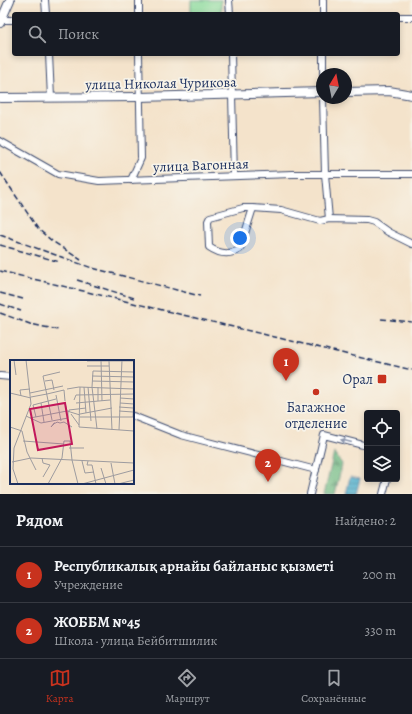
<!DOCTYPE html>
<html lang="ru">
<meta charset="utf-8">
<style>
:root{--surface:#171b24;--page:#242831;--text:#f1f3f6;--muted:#9ea1a6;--line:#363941;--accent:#c8321e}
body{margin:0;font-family:Alegreya,serif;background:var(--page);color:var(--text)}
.controls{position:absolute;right:12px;bottom:12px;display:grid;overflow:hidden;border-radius:4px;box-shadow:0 2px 6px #0003}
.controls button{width:36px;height:36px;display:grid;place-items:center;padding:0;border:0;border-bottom:1px solid var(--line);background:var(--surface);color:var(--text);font:20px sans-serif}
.compass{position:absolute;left:316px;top:68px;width:36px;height:36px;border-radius:50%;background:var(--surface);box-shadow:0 2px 6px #0003;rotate:10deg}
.you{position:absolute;left:240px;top:238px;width:14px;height:14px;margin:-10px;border:3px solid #fff;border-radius:50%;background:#1a73e8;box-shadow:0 0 0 6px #1a73e833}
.badge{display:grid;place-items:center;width:26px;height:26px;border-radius:50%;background:var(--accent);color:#fff;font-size:13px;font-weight:700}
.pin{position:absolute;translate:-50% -33px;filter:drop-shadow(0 1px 2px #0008)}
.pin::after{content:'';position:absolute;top:21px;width:14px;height:12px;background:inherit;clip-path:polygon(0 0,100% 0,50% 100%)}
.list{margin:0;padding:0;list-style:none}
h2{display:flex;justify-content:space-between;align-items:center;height:52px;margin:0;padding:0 16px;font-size:17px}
h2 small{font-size:13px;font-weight:400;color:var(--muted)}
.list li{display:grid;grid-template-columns:26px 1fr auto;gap:12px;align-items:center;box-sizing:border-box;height:56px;padding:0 16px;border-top:1px solid var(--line)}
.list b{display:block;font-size:15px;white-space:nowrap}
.list p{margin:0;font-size:13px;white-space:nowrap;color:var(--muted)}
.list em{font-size:13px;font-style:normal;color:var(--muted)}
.icon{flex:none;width:22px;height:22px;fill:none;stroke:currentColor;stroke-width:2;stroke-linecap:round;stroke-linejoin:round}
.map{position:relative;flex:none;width:412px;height:494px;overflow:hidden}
.search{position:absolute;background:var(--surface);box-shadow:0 2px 6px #0003;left:12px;right:12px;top:12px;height:44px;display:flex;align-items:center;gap:10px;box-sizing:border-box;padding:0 14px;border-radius:4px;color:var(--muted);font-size:15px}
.sheet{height:164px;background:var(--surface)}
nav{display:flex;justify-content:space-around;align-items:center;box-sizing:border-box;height:56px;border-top:1px solid var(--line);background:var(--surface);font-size:11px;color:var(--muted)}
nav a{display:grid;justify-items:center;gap:2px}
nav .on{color:var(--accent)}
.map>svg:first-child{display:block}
</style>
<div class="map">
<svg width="412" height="494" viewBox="0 0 412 494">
<defs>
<pattern id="forest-firs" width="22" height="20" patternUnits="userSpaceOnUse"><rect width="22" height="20" fill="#6eba83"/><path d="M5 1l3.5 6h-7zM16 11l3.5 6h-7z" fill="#5a986e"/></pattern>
<pattern id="water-rules" width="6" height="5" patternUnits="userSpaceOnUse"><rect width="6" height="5" fill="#4dadcc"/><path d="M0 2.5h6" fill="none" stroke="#3f8da9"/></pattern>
</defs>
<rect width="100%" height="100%" fill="#f7f3e8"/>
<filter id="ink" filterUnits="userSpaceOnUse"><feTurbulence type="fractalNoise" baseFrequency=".025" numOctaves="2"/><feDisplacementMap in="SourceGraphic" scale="8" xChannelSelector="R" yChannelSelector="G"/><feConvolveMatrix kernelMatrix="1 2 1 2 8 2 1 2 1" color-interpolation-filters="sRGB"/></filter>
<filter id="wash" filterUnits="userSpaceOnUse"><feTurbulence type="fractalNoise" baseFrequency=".012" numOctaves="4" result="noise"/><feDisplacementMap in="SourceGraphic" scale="16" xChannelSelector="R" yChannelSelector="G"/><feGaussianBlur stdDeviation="0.9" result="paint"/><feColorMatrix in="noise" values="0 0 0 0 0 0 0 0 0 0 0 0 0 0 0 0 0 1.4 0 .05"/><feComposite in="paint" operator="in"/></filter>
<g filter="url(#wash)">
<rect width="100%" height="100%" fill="#f4e3cb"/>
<!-- forest -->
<path fill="url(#forest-firs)" stroke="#447470" d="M334,453L342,464L335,494H324Z"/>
<!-- pitch -->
<rect fill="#88da9b" stroke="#52847c" x="191" y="0" width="30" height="14"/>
<!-- water -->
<path fill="url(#water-rules)" stroke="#346e95" d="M350,477L360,479L356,494H346Z"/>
</g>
<g filter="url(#ink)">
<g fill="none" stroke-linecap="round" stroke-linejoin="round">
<!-- street casing -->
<g stroke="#3c4a6e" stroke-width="8">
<g id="street">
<path d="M45,0L46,14"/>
<path d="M139,0V14"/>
<path d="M229,0L230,14"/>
<path d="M323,0V14"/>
<path d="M398,17H412"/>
<path d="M1,20H14"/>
<path d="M49,54L51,98"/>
<path d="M231,54L234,176"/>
<path d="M323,74V54"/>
<path d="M323,98L325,174L329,219"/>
<path d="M0,141L58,174L99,181L293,174H412"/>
<path d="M131,180L141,158L139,54"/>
<path d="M253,208L240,249C229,256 219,254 209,247L208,221L210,217L243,208H253L281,210L320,221L329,219L367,220L374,222L388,232L412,244"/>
<path d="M0,376L11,377"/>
<path d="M133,416L181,435L316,470"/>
<path d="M310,494L324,435L367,446"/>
<path d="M383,494L387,479"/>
</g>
</g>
<!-- secondary casing -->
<g stroke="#3c4a6e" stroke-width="10">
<g id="secondary">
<path d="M0,23L10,0"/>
<path d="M346,92L389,91L412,95"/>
<path d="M0,98L139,97L322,92"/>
</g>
</g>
<!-- street -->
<use href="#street" stroke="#fff" stroke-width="6"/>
<!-- secondary -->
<use href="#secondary" stroke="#fff" stroke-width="8"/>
<!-- rail -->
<g stroke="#1b2f5e" stroke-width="1.5" stroke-dasharray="6 3" stroke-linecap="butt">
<path d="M0,172L38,229L52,241L81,260"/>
<path d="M0,235L92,268L200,296"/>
<path d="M0,245L60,262"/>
<path d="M0,271L412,370"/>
<path d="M77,280L134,298"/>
<path d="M0,293L23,299"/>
<path d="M0,304L21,311"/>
<path d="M0,313L30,324L59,330"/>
<path d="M381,319L412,322"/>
</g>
</g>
<!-- one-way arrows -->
<defs><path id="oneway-solid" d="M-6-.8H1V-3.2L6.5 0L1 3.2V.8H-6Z"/></defs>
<use fill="#8d97ae" href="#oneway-solid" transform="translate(346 441) rotate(-166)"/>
</g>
<!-- markers -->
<g fill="#c8321e" stroke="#f7f3e8" stroke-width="1.5">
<rect x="377" y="374" width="10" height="10" rx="2"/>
<circle cx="316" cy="392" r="4"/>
</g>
<g text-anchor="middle" stroke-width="3.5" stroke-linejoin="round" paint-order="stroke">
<!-- street labels -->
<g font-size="14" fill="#1b2f5e" stroke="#f7f3e8">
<text transform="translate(161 83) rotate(-1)" y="5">улица Николая Чурикова</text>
<text transform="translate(201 165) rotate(-2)" y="5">улица Вагонная</text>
</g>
<!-- poi labels -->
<g font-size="14" fill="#1b2f5e" stroke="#f7f3e8" text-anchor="end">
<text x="373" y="384">Орал</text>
<text x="316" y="412" text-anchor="middle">Багажное<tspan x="316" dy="16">отделение</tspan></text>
</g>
</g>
<!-- overview -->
<g transform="translate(10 360)">
<rect width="124" height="124" fill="#f4e3cb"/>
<path fill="none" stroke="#9d9b9f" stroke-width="1" d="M4,0L6,15M91,0L92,41M77,1H124M99,1L102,70M77,6H99M82,16L124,17M35,21L42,20L44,30M82,21L124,22M70,27L69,67L124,71M74,27L76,53M78,27L81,61M88,27V41M57,29L69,27L124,29M0,33L21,38M20,33L53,26M37,34L54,30L55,41M46,35L51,61M11,36L10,30L20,29M21,37L37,34M110,38L124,39M64,40L66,35L124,34M31,43L34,62M55,43L57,51L70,55M66,43L100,40M110,43L124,44M23,45L46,39M23,45L26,57M109,47L123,48M109,51L123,52M59,52V50L76,48M61,54L69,65M70,54L102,48M16,56L31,63L58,58V52M70,57H124M123,57L124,31M20,58L57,51M42,60L33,16L50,12M45,63L41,67L44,63H46L47,62L50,63L54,62L62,67M0,67L12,71L17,92L26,110M87,69L82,27L83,11L124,12M109,70L112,0M13,81L54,84M59,88H74M32,98L33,103L40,105L33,117M62,100L68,124M72,101L75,113L84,112M78,101L77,105H82L86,124M2,102L21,98L124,103M101,103L105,124M91,108L96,124M8,124L3,109L4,88L21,44L16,0M38,124L52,98L54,81H60L62,100M72,124L124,110M108,124L124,120"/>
<path fill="#c2185b" fill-opacity="0.15" stroke="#c2185b" stroke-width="2" d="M55,43L62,84L28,90L20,49Z"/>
<rect width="124" height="124" fill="none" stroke="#1b2f5e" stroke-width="2"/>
</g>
</svg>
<div class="controls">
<button><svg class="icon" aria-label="locate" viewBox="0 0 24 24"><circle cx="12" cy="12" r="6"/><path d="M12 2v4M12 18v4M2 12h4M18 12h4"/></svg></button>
<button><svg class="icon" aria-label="layers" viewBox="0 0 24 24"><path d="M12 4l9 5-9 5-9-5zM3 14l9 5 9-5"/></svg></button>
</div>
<svg class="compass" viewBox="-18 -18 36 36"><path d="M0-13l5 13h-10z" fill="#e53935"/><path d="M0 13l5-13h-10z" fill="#9ea1a6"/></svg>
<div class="you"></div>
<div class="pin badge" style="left:286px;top:381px">1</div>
<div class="pin badge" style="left:268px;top:482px">2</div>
<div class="search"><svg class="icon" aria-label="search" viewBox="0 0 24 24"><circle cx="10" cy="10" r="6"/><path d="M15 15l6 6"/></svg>Поиск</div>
</div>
<section class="sheet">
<h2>Рядом<small>Найдено: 2</small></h2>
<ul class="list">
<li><span class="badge">1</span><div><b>Республикалық арнайы байланыс қызметі</b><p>Учреждение</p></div><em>200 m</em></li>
<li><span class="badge">2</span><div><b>ЖОББМ №45</b><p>Школа · улица Бейбитшилик</p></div><em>330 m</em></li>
</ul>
</section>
<nav>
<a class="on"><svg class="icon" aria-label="map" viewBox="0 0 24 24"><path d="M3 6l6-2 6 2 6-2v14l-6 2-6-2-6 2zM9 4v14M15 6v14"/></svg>Карта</a>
<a><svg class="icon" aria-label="directions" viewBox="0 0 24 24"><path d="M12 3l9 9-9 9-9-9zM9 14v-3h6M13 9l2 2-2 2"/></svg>Маршрут</a>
<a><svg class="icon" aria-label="saved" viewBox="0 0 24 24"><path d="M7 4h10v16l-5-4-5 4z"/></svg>Сохранённые</a>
</nav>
